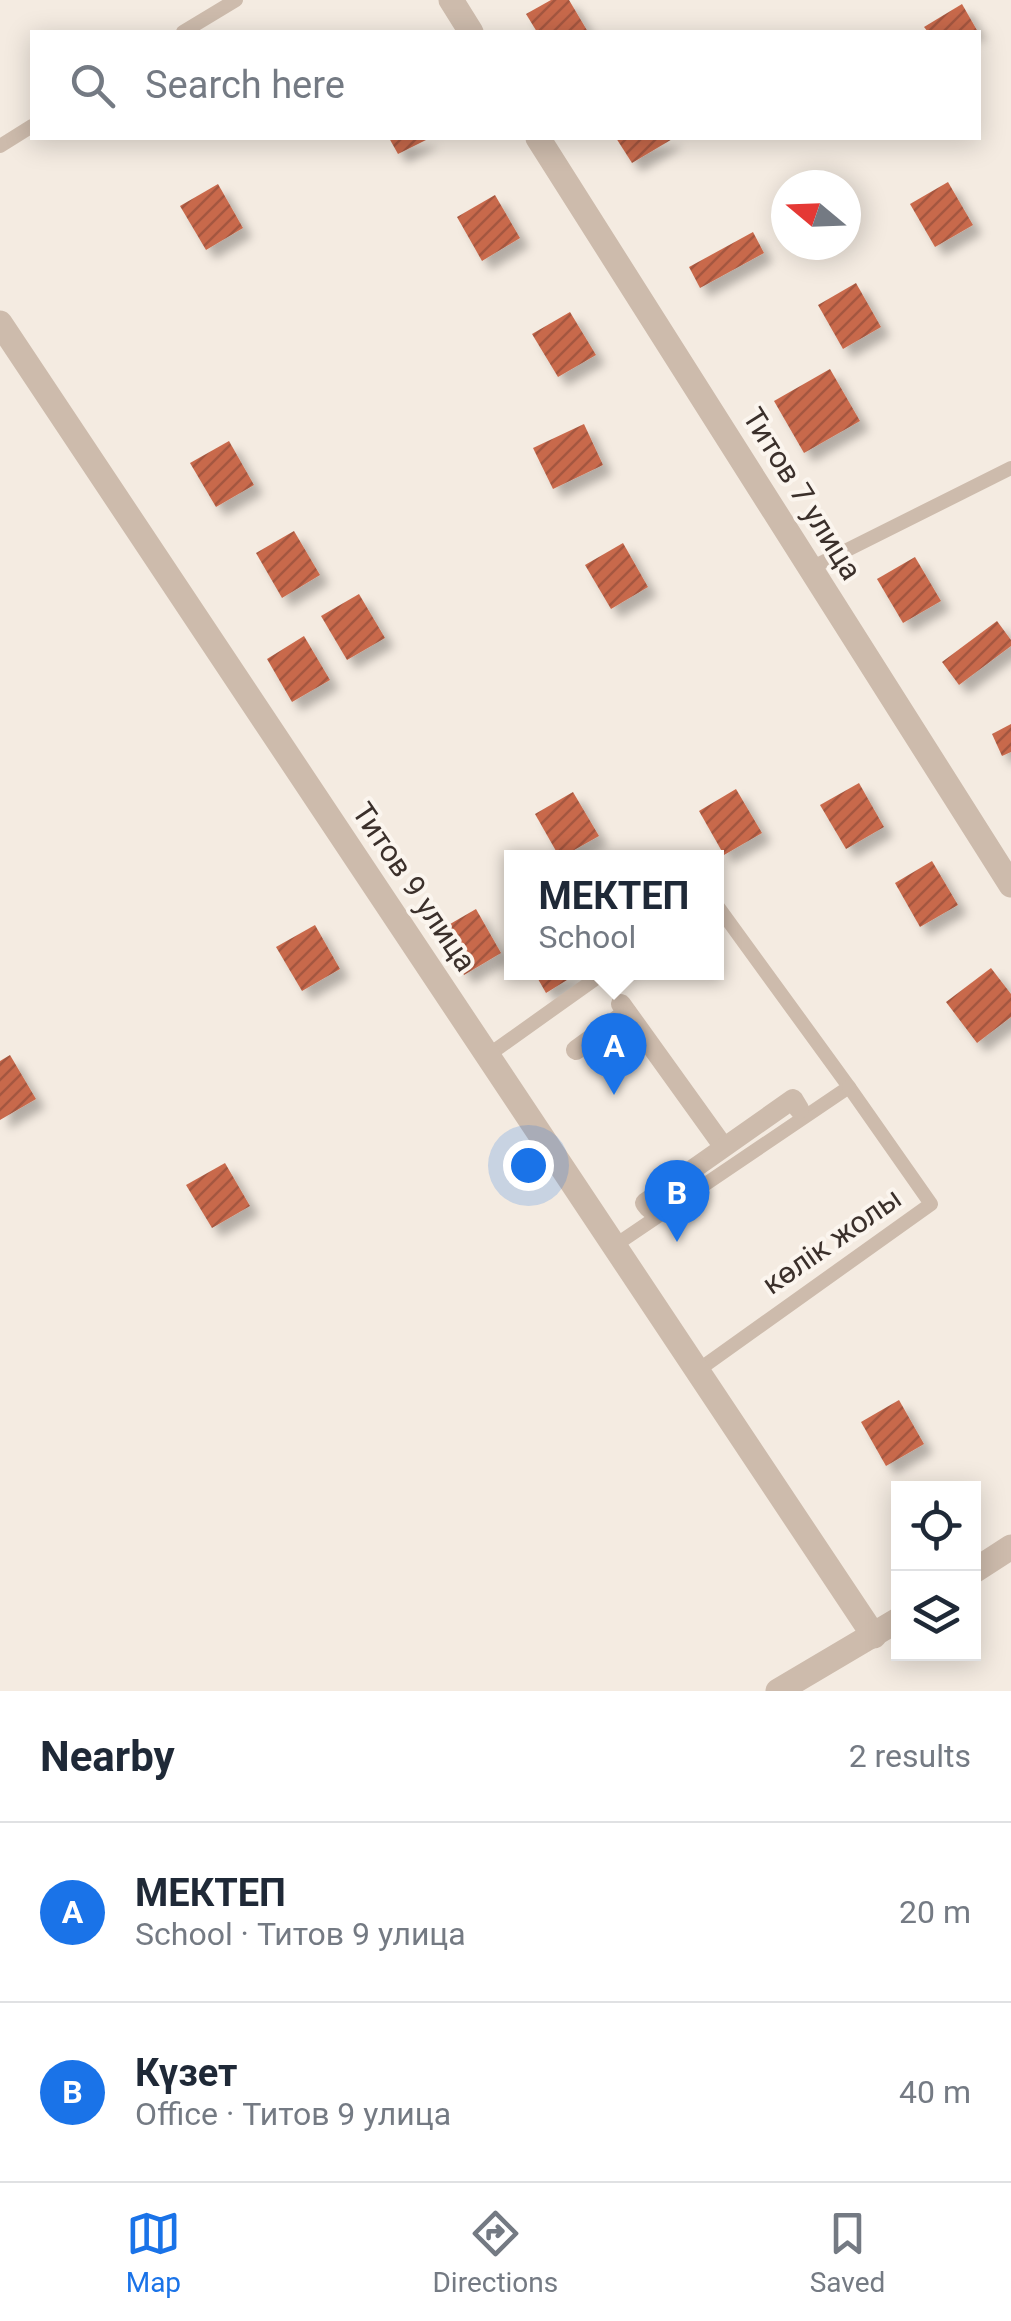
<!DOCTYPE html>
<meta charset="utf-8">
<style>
:root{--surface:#fff;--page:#f2f2f3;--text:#1f2937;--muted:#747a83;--line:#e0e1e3;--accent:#1a73e8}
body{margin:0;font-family:Roboto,sans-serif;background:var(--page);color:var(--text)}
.controls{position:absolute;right:30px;bottom:30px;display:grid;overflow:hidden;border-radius:0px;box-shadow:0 5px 25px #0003}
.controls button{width:90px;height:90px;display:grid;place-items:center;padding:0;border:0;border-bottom:2px solid var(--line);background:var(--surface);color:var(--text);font:50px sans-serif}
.compass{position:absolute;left:771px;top:170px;width:90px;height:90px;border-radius:50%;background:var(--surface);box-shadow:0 5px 25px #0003;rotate:289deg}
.you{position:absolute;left:528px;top:1165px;width:35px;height:35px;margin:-25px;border:8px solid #fff;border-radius:50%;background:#1a73e8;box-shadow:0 0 0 15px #1a73e833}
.badge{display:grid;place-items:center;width:65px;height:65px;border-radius:50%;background:var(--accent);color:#fff;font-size:32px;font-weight:700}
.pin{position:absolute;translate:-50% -82px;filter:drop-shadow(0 2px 5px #0008)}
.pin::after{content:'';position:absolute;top:52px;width:35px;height:30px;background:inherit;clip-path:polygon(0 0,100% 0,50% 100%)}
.popup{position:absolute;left:504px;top:850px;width:220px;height:130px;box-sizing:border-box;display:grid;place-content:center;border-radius:0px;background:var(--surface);filter:drop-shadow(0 2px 8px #0005);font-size:32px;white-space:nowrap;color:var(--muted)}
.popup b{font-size:38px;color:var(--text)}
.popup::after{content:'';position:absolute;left:50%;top:100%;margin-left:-20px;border:20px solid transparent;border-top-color:var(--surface)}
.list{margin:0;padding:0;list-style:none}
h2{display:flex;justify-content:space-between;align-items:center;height:130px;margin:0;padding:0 40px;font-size:42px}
h2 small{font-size:32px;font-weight:400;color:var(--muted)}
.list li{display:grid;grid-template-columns:65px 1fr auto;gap:30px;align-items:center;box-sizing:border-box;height:180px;padding:0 40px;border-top:2px solid var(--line)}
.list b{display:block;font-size:38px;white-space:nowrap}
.list p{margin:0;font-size:32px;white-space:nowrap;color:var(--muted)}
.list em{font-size:32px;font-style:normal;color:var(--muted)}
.icon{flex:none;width:55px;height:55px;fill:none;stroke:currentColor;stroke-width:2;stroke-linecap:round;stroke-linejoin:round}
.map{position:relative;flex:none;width:1011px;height:1691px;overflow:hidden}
.search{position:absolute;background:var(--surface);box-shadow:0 5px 25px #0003;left:30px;right:30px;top:30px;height:110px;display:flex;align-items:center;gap:25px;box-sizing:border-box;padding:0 35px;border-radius:0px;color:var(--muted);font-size:38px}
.sheet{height:490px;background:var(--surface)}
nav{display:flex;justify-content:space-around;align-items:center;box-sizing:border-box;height:140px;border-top:2px solid var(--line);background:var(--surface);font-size:28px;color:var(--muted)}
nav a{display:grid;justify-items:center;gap:5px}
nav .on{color:var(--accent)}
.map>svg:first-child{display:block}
</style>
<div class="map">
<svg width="1011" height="1691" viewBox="0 0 1011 1691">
<defs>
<pattern id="building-hatch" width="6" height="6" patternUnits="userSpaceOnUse" patternTransform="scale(2.5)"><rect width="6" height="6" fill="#c8694b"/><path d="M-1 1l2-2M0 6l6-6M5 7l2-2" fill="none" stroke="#a4573f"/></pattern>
<filter id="shadow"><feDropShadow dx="9" dy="9" stdDeviation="5" flood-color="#0004"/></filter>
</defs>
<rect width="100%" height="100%" fill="#f4ebe1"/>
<!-- building -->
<g fill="url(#building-hatch)" filter="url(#shadow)">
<path d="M551,0H569L588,32H537L526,14Z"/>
<path d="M962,4L978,32H928L924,27Z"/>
<path d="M389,138H430L398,154Z"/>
<path d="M616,138H674L632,163Z"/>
<path d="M948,182L973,225L935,247L910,204Z"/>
<path d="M218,184L243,228L206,250L180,206Z"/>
<path d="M495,195L520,238L482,261L457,217Z"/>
<path d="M753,232L764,253L700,288L689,267Z"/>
<path d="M856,283L881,327L843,349L818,305Z"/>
<path d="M570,312L596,355L558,377L532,334Z"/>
<path d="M830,369L860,421L804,453L774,401Z"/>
<path d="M584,424L603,465L553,489L533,448Z"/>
<path d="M229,441L254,485L216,507L190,463Z"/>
<path d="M294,531L320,575L282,598L256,553Z"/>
<path d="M623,543L648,587L611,609L585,565Z"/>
<path d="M915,557L941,601L903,623L877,579Z"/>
<path d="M359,594L385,638L347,660L321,616Z"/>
<path d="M997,621L1011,640V646L959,685L942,662Z"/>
<path d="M304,636L330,680L292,702L267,659Z"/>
<path d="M1011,724V752L1002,756L992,734Z"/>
<path d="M859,783L884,827L846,849L820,805Z"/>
<path d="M736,789L762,833L724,855L699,811Z"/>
<path d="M573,792L599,836L560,858L535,814Z"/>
<path d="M932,861L958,905L920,927L895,883Z"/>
<path d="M476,909L501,953L464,975L438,931Z"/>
<path d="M315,925L340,969L302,991L276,947Z"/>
<path d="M991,968L1011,994V1017L977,1043L946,1002Z"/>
<path d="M534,972H580L546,993Z"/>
<path d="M10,1055L36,1099L0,1120V1061Z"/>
<path d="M225,1163L250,1206L212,1228L186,1185Z"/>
<path d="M899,1400L924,1444L886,1466L861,1422Z"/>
</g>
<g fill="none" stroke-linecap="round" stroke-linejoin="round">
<!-- service -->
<g stroke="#cdbbac" stroke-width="14">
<path d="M183,32L236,0"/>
<path d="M0,146L32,126"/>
<path d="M811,568L1011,468"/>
<path d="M487,1056L605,972"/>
<path d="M614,1246L849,1087L716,904"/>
<path d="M697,1371L931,1204L849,1087"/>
</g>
<!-- pedestrian -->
<g stroke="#cdbbac" stroke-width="20">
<path d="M621,1004L723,1146"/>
<path d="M576,1050L627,1013"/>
<path d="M649,1208L645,1203L793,1099L799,1109"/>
</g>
<!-- minor -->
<g stroke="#cdbbac" stroke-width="25">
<path d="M451,0L471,32"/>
<path d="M538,138L1011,885"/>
<path d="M0,323L874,1636"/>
<path d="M974,1571L1011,1547"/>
<path d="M778,1691L898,1620"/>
</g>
</g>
<g text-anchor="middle" stroke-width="8" stroke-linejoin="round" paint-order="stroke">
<!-- street labels -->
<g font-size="30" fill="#3b302b" stroke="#fbf5ee">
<text transform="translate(802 494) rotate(58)" y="10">Титов 7 улица</text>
<text transform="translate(414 887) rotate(56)" y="10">Титов 9 улица</text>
<text transform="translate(832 1241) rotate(-35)" y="10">көлік жолы</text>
</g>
</g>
</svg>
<div class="controls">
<button><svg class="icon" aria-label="locate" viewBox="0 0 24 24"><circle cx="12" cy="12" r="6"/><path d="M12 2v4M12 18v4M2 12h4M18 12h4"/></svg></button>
<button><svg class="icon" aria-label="layers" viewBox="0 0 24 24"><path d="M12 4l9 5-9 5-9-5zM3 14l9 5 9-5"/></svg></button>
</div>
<svg class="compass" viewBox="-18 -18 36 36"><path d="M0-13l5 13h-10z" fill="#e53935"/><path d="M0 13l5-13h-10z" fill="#747a83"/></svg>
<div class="you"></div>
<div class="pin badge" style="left:614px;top:1095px">A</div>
<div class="popup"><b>МЕКТЕП</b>School</div>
<div class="pin badge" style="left:677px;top:1242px">B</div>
<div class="search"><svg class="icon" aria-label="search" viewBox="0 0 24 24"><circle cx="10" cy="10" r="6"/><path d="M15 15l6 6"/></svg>Search here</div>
</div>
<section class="sheet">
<h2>Nearby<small>2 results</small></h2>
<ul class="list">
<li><span class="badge">A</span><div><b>МЕКТЕП</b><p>School · Титов 9 улица</p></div><em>20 m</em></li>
<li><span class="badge">B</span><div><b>Күзет</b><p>Office · Титов 9 улица</p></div><em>40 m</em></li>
</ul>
</section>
<nav>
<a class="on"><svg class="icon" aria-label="map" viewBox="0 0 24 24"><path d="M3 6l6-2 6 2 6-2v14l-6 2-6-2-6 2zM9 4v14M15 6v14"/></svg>Map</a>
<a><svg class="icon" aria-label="directions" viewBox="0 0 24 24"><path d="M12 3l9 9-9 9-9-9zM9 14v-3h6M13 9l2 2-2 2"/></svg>Directions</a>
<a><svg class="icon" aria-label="saved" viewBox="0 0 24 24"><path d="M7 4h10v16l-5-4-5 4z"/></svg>Saved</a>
</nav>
